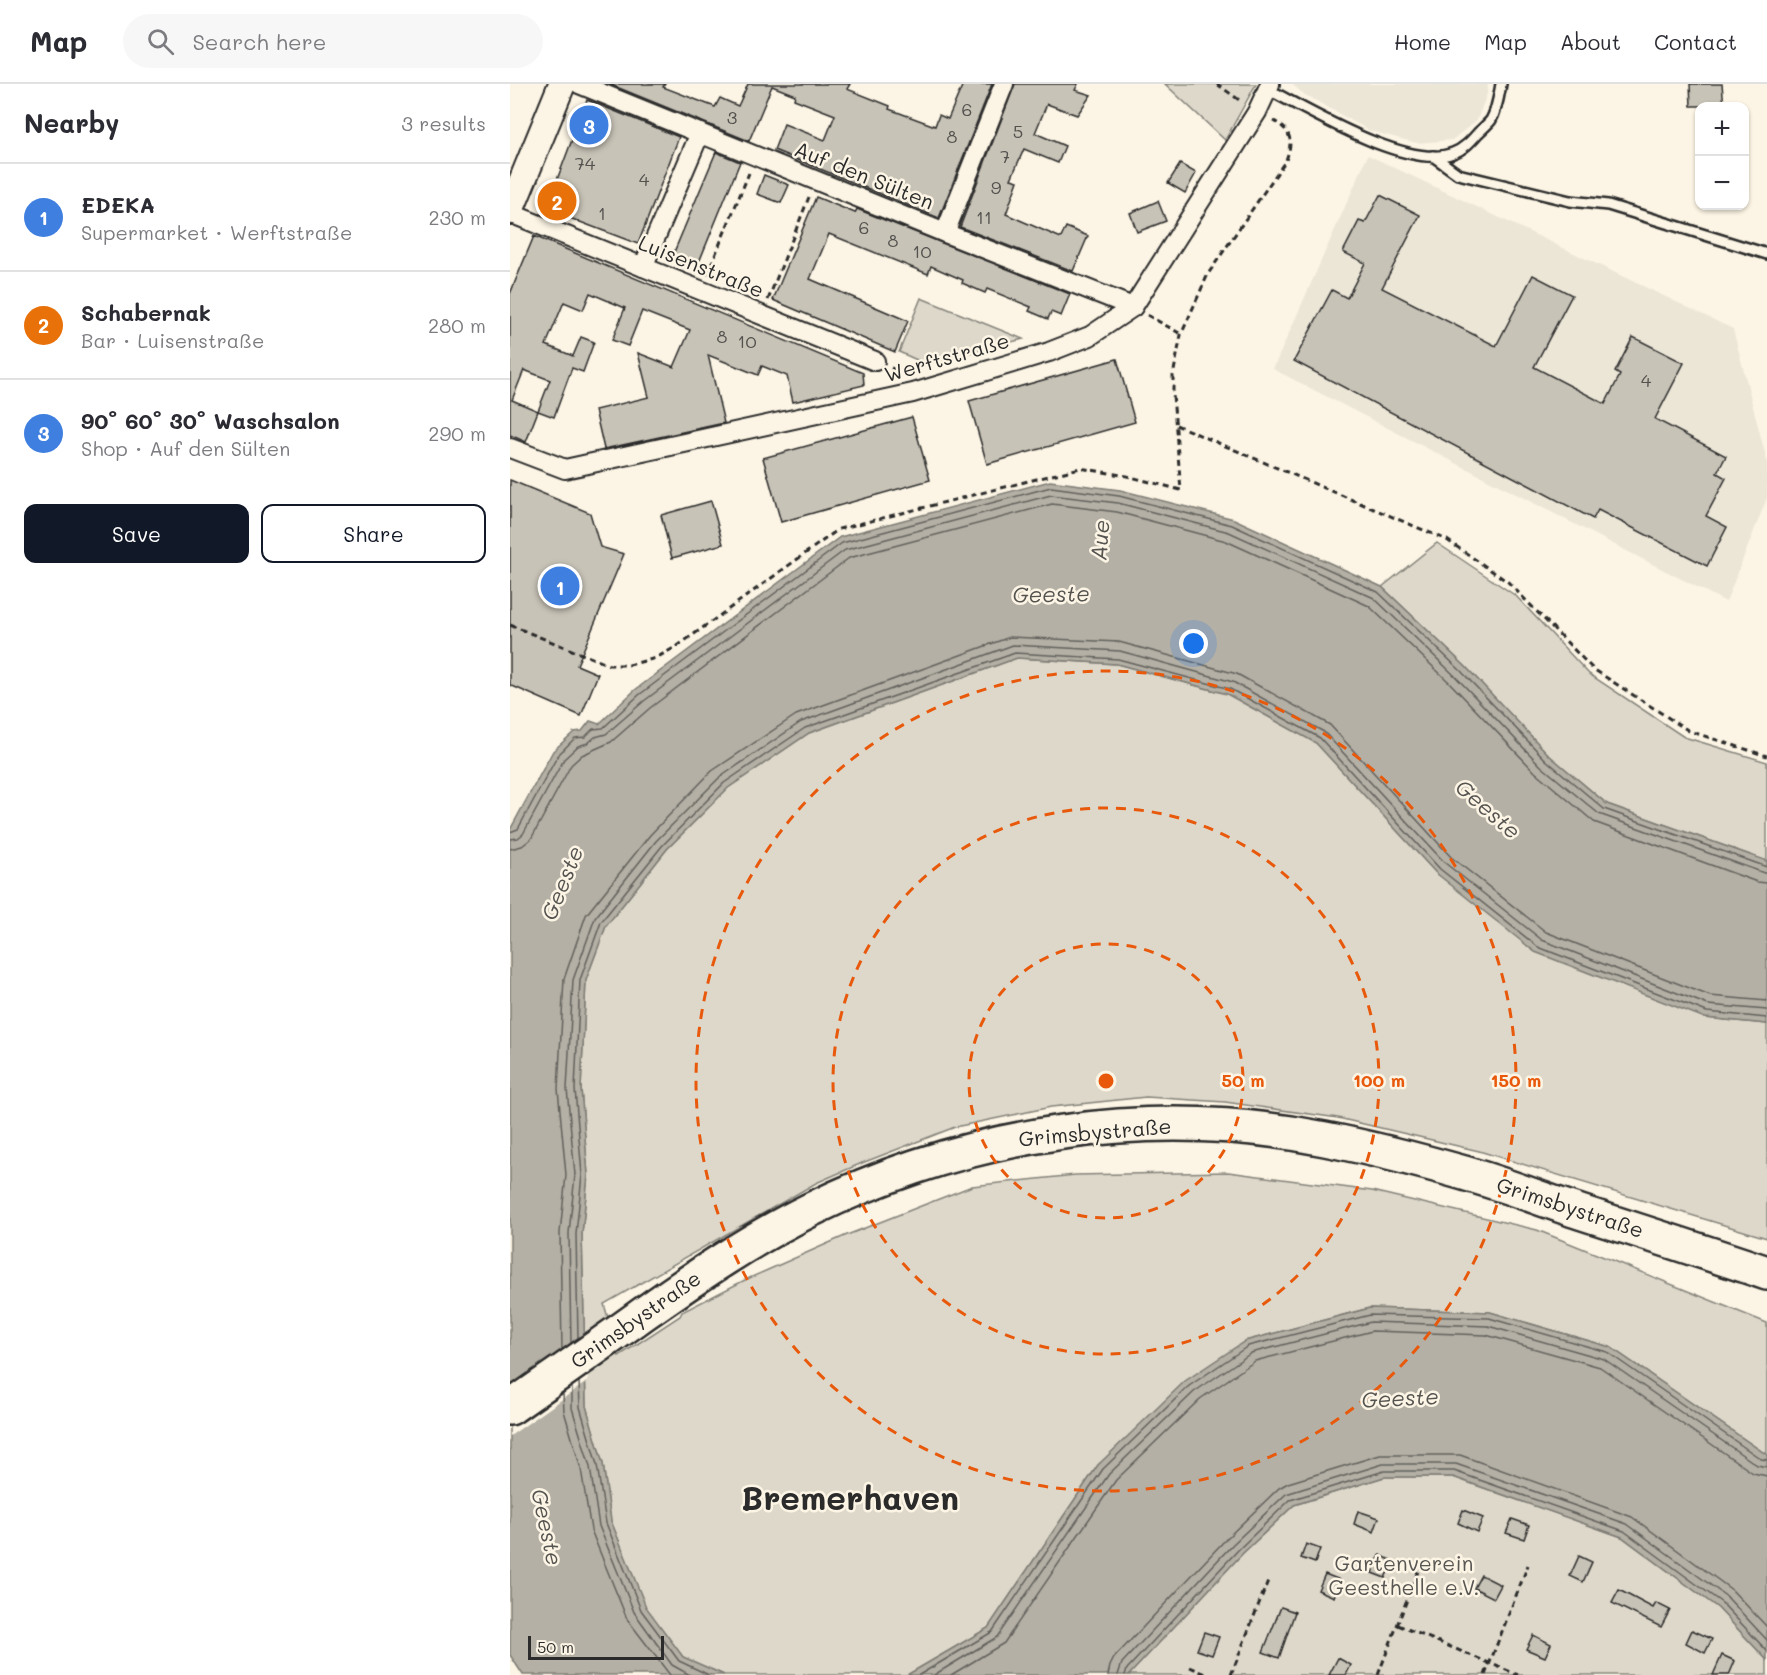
<!DOCTYPE html>
<meta charset="utf-8">
<style>
:root{--surface:#fff;--page:#f7f7f7;--text:#2b2b33;--muted:#7c7c81;--line:#e1e1e2;--accent:#111827}
body{margin:0;font-family:Mali,sans-serif;background:var(--page);color:var(--text)}
.controls{position:absolute;right:18px;top:18px;display:grid;overflow:hidden;border-radius:12px;box-shadow:0 2px 4px #0004}
.controls button{width:54px;height:54px;display:grid;place-items:center;padding:0;border:0;border-bottom:2px solid var(--line);background:var(--surface);color:var(--text);font:30px sans-serif}
.scale{position:absolute;left:18px;bottom:15px;width:136px;box-sizing:border-box;padding-left:6px;border:3px solid #2b2b2b;border-top:0;font-size:16px;line-height:21px;white-space:nowrap;color:#2b2b2b;-webkit-text-stroke:4px #fcf5e5;paint-order:stroke}
.you{position:absolute;left:684px;top:560px;width:21px;height:21px;margin:-15px;border:4px solid #fff;border-radius:50%;background:#1a73e8;box-shadow:0 0 0 9px #1a73e833}
.badge{display:grid;place-items:center;width:39px;height:39px;border-radius:50%;background:var(--accent);color:#fff;font-size:20px;font-weight:700}
.pin{position:absolute;translate:-50% -50%;border:3px solid #fff;box-shadow:0 2px 6px #0006}
.list{margin:0;padding:0;list-style:none}
h2{display:flex;justify-content:space-between;align-items:center;height:78px;margin:0;padding:0 24px;font-size:26px}
h2 small{font-size:20px;font-weight:400;color:var(--muted)}
.list li{display:grid;grid-template-columns:39px 1fr auto;gap:18px;align-items:center;box-sizing:border-box;height:108px;padding:0 24px;border-top:2px solid var(--line)}
.list b{display:block;font-size:22px;white-space:nowrap}
.list p{margin:0;font-size:20px;white-space:nowrap;color:var(--muted)}
.list em{font-size:20px;font-style:normal;color:var(--muted)}
.actions{display:flex;gap:12px;padding:18px 24px}
.actions a{flex:1;padding:14px 0;border:2px solid var(--accent);border-radius:12px;text-align:center;font-size:21px;color:var(--accent)}
.actions .main{background:var(--accent);color:#fff}
.icon{flex:none;width:33px;height:33px;fill:none;stroke:currentColor;stroke-width:2;stroke-linecap:round;stroke-linejoin:round}
.map{position:relative;flex:none;width:1257px;height:1591px;overflow:hidden}
header{display:flex;align-items:center;gap:36px;box-sizing:border-box;height:84px;padding:0 30px;background:var(--surface);border-bottom:2px solid var(--line)}
header strong{font-size:28px}
nav{display:flex;gap:33px;margin-inline-start:auto;font-size:21px}
.search{width:420px;height:54px;background:var(--page);display:flex;align-items:center;gap:15px;box-sizing:border-box;padding:0 21px;border-radius:33px;color:var(--muted);font-size:22px}
main{display:flex}
aside{flex:1;background:var(--surface)}
.map>svg:first-child{display:block}
</style>
<header>
<strong>Map</strong>
<div class="search"><svg class="icon" aria-label="search" viewBox="0 0 24 24"><circle cx="10" cy="10" r="6"/><path d="M15 15l6 6"/></svg>Search here</div>
<nav><a>Home</a><a>Map</a><a>About</a><a>Contact</a></nav>
</header>
<main>
<aside>
<h2>Nearby<small>3 results</small></h2>
<ul class="list">
<li><span class="badge" style="background:#3f7fe0">1</span><div><b>EDEKA</b><p>Supermarket · Werftstraße</p></div><em>230 m</em></li>
<li><span class="badge" style="background:#e8710a">2</span><div><b>Schabernak</b><p>Bar · Luisenstraße</p></div><em>280 m</em></li>
<li><span class="badge" style="background:#3f7fe0">3</span><div><b>90° 60° 30° Waschsalon</b><p>Shop · Auf den Sülten</p></div><em>290 m</em></li>
</ul>
<div class="actions"><a class="main">Save</a><a>Share</a></div>
</aside>
<div class="map">
<svg width="1257" height="1591" viewBox="0 0 1257 1591">
<rect width="100%" height="100%" fill="#fcf5e5"/>
<filter id="ink" filterUnits="userSpaceOnUse"><feTurbulence type="fractalNoise" baseFrequency=".0167" numOctaves="2"/><feDisplacementMap in="SourceGraphic" scale="12" xChannelSelector="R" yChannelSelector="G"/><feConvolveMatrix kernelMatrix="1 2 1 2 8 2 1 2 1" color-interpolation-filters="sRGB"/></filter>
<g filter="url(#ink)">
<!-- built -->
<g fill="#ece6d7">
<path d="M782,0H978L977,10L967,36L942,56L907,59L860,47L792,9Z"/>
<path d="M858,71L1223,245L1257,377V414L1216,518L763,285Z"/>
</g>
<!-- green -->
<g fill="#ded8ca" stroke="#84827a" stroke-width="1.5">
<path d="M655,0H746L715,56Z"/>
<path d="M411,214L513,255L416,280L389,268Z"/>
<path d="M927,459L1006,512L1079,590L1174,653L1257,678V777L1097,720L1040,672L955,582L872,503Z"/>
<path d="M507,574L607,580L717,610L806,659L926,789L1195,934L1257,940V1154L969,1067L828,1034L715,1018L636,1013L541,1023L445,1043L352,1079L306,1099L94,1220L109,1272L170,1232L172,1228L235,1196L337,1151L462,1102L565,1091L718,1088L862,1107L1027,1146L1257,1239V1371L1100,1263L980,1228L859,1224L735,1257L588,1381L478,1544L397,1591H214L173,1573L136,1524L101,1437L93,1380L76,1322L72,1150L78,1091L71,1005L76,896L96,842L157,765L218,704L299,649Z"/>
<path d="M874,1393H943L1112,1453L1208,1524L1257,1576V1591H619L733,1469L784,1421Z"/>
</g>
<!-- water -->
<g fill="#b4b0a5" stroke="#7d7b74" stroke-width="1.5">
<path d="M540,397L610,406L724,435L872,503L955,582L1040,672L1097,720L1257,777V940L1195,934L1025,868L926,789L806,659L717,610L607,580L507,574L299,649L218,704L157,765L96,842L76,896L71,1005L78,1091L72,1150L76,1322L93,1380L101,1437L136,1523L173,1573L214,1591H13L0,1571V746L43,667L64,648L72,647L80,637L89,640L125,606L330,453Z"/>
<path d="M860,1224L980,1228L1100,1263L1257,1371V1576L1208,1524L1112,1453L943,1393H874L784,1421L733,1469L619,1591H397L478,1544L588,1381L675,1297L735,1257Z"/>
</g>
<!-- pier -->
<path fill="#fcf5e5" d="M77,1247L78,1297L0,1352V1302Z"/>
<g fill="none" stroke-linecap="round" stroke-linejoin="round">
<!-- shore -->
<g stroke="#62605c" stroke-width="1.5">
<path d="M0,748L8,745L48,671L65,654L75,653L83,645L93,644L129,611L332,459L541,403L609,412L722,441L868,508L950,586L1036,676L1094,725L1257,783"/>
<path d="M0,755L8,754L13,750L54,675L68,662L78,659L85,653L96,650L134,617L335,466L541,411L608,419L719,448L864,514L945,592L1031,682L1089,730L1257,790"/>
<path d="M0,765L12,762L21,755L61,681L72,671L101,658L140,624L339,474L542,420L607,428L716,457L859,522L939,598L1025,688L1084,738L1247,798L1257,799"/>
<path d="M68,1254L66,1150L72,1091L65,1005L70,896L91,838L152,762L214,699L295,644L505,569L608,575L720,605L810,654L930,785L1028,863L1197,928L1257,934"/>
<path d="M61,1259L59,1149L65,1091L57,1005L63,896L85,834L146,757L209,694L291,638L503,561L610,567L723,598L814,648L935,779L1032,856L1198,921L1257,926"/>
<path d="M52,1266L50,1149L56,1091L48,1005L54,895L76,831L140,751L202,687L286,631L500,553L609,558L727,590L820,641L941,773L1036,848L1200,912L1257,917"/>
<path d="M69,1297L70,1323L87,1381L96,1439L131,1526L169,1577L199,1591"/>
<path d="M62,1303V1324L80,1383L89,1442L124,1528L162,1581L180,1591"/>
<path d="M53,1309L54,1327L71,1385L81,1446L117,1535L160,1591"/>
<path d="M409,1591L482,1548L593,1385L679,1302L738,1262L860,1231L979,1234L1097,1268L1251,1375L1257,1376"/>
<path d="M424,1591L487,1553L599,1390L684,1308L741,1269L861,1238L978,1242L1094,1275L1247,1381L1257,1383"/>
<path d="M441,1591L494,1559L606,1396L690,1315L745,1277L862,1247L976,1251L1090,1283L1243,1389L1257,1392"/>
<path d="M598,1591L600,1582L604,1574L717,1454L769,1404L778,1399L870,1371H950L1122,1433L1222,1506L1257,1543"/>
<path d="M608,1591L612,1579L723,1460L776,1410L873,1380H946L1117,1440L1217,1513L1257,1556"/>
<path d="M615,1591L617,1585L729,1465L780,1416L874,1387H944L1114,1447L1212,1519L1257,1567"/>
</g>
</g>
<!-- building -->
<g fill="#c8c3b7" stroke="#2b2b2b" stroke-width="1.5" fill-rule="evenodd">
<path d="M99,0H155L153,3L205,23L210,14L228,22L238,0H340L337,5L380,22L379,25L425,42L429,31L438,35L453,0H482L429,134L264,66L274,40L315,56L325,31L284,15L285,11L262,2L239,57Z"/>
<path d="M505,0H568L565,6L581,11L567,31L537,20L525,49L555,62L548,79L514,65L501,95L508,97L496,130L551,154L556,143L578,152L563,187L450,143Z"/>
<path d="M1180,0H1212L1214,22H1181Z"/>
<path d="M77,16L169,53L128,160L36,125Z"/>
<path d="M206,68L230,78L187,183L162,173Z"/>
<path d="M670,80L686,89L675,109L658,99Z"/>
<path d="M254,91L279,101L271,119L247,110Z"/>
<path d="M870,111L910,131L872,204L986,262L1023,191L1062,211L1024,283L1095,320L1110,291L1105,288L1123,253L1174,279L1145,335L1216,372L1207,389L1216,394L1196,432L1217,443L1197,482L1088,426L1083,435L784,277L822,206L837,214L855,179L833,168L849,137L855,139Z"/>
<path d="M306,113L345,129L347,125L560,210L551,232L541,228L538,235L519,227L521,223L477,205L475,209L452,199L453,196L421,182L418,190L319,150L300,195L398,237L385,268L263,216Z"/>
<path d="M648,117L656,137L627,148L620,129Z"/>
<path d="M24,152L353,289L354,301L283,318L277,292L252,282L248,291L198,271L214,339L94,365L85,326L139,313L128,269L164,283L180,246L132,227L118,262L102,256L115,224L80,209L73,226L54,218L36,261L63,272L71,253L84,258L73,288L62,284L44,333L28,327L16,358L0,351V210ZM14,286L40,296L28,327L2,316Z"/>
<path d="M607,275L625,338L477,380L459,317Z"/>
<path d="M402,333L420,396L271,438L253,374Z"/>
<path d="M0,396L80,429L90,463L114,470L67,581L88,590L71,632L0,601Z"/>
<path d="M201,417L213,460L162,474L151,431Z"/>
<path d="M953,1426L973,1434L967,1448L948,1439Z"/>
<path d="M848,1427L869,1434L864,1448L844,1440Z"/>
<path d="M1002,1435L1019,1441L1014,1455L996,1449Z"/>
<path d="M796,1460L810,1465L805,1479L791,1474Z"/>
<path d="M870,1471L883,1477L875,1494L862,1489Z"/>
<path d="M1069,1472L1082,1478L1073,1498L1060,1492Z"/>
<path d="M815,1490L830,1496L824,1513L808,1506Z"/>
<path d="M971,1491L991,1501L984,1514L964,1504Z"/>
<path d="M1109,1506L1143,1524L1146,1519L1160,1526L1151,1543L1102,1519Z"/>
<path d="M771,1523L785,1528L769,1574L753,1568Z"/>
<path d="M1182,1546L1202,1555L1195,1569L1176,1559Z"/>
<path d="M694,1548L709,1553L702,1571L687,1566Z"/>
<path d="M1023,1551L1041,1560L1035,1573L1016,1565Z"/>
<path d="M1212,1571L1225,1577L1219,1591H1203Z"/>
<path d="M828,1574L841,1581L836,1591H819Z"/>
</g>
<g fill="none" stroke-linecap="round" stroke-linejoin="round">
<!-- lane casing -->
<g stroke="#2b2b2b" stroke-width="14">
<g id="lane">
<path d="M759,6C800,27 899,87 943,69C954,65 961,57 968,49C972,45 978,40 981,36C987,26 989,11 991,0"/>
<path d="M923,72L948,90L1060,117L1098,121L1257,170"/>
</g>
</g>
<!-- street casing -->
<g stroke="#2b2b2b" stroke-width="22">
<g id="street">
<path d="M69,0L435,149L623,223"/>
<path d="M0,129L365,277"/>
<path d="M435,149L494,0"/>
<path d="M133,183L190,49"/>
<path d="M0,364L55,385L403,309L539,268L580,252L623,223L747,28L760,0"/>
</g>
</g>
<!-- secondary casing -->
<g stroke="#2b2b2b" stroke-width="30">
<path id="secondary" d="M0,127L52,0"/>
</g>
<!-- highway casing -->
<g stroke="#2b2b2b" stroke-width="38">
<path id="highway" d="M0,1324C44,1293 89,1262 133,1230C187,1192 241,1155 300,1126C458,1048 642,1020 815,1055C861,1064 908,1076 954,1089C993,1100 1031,1115 1070,1128C1132,1148 1195,1168 1257,1189"/>
</g>
<!-- path -->
<g stroke="#2b2b2b" stroke-width="3" stroke-dasharray="6 4.5" stroke-linecap="butt">
<path d="M707,0L732,18"/>
<path d="M197,191L239,89"/>
<path d="M258,216L299,113"/>
<path d="M637,231L671,250"/>
<path d="M381,284L400,291"/>
<path d="M666,341L937,456L998,498L1083,585L1179,647L1257,672"/>
<path d="M0,541L99,581H119L146,574L169,561L329,445L570,384L617,392L671,406L663,311V292L671,251L698,190L776,76C783,57 782,47 764,37"/>
<path d="M888,1541L1008,1591"/>
<path d="M680,1583L698,1591"/>
<path d="M721,1591L759,1494"/>
<path d="M868,1591L913,1474"/>
<path d="M975,1591L1018,1481"/>
</g>
<!-- lane -->
<use href="#lane" stroke="#fcf5e5" stroke-width="9"/>
<!-- street -->
<use href="#street" stroke="#fcf5e5" stroke-width="18"/>
<!-- secondary -->
<use href="#secondary" stroke="#fcf5e5" stroke-width="26"/>
<!-- highway -->
<use href="#highway" stroke="#fcf5e5" stroke-width="33"/>
</g>
</g>
<!-- distance rings -->
<g fill="none" stroke="#e8590c" stroke-width="3" stroke-dasharray="10 8">
<circle cx="596" cy="997" r="137"/>
<circle cx="596" cy="997" r="273"/>
<circle cx="596" cy="997" r="410"/>
</g>
<g text-anchor="middle" stroke-width="5" stroke-linejoin="round" paint-order="stroke">
<!-- number labels -->
<g font-size="18" fill="#52514e">
<text x="457" y="32">6</text>
<text x="222" y="40">3</text>
<text x="508" y="54">5</text>
<text x="442" y="59">8</text>
<text x="495" y="79">7</text>
<text x="75" y="86">74</text>
<text x="134" y="102">4</text>
<text x="486" y="110">9</text>
<text x="92" y="136">1</text>
<text x="474" y="140">11</text>
<text x="354" y="150">6</text>
<text x="383" y="163">8</text>
<text x="412" y="174">10</text>
<text x="212" y="259">8</text>
<text x="237" y="264">10</text>
<text x="1136" y="303">4</text>
</g>
<!-- street labels -->
<g font-size="21" fill="#2b2b2b" stroke="#fcf5e5">
<text transform="translate(354 92) rotate(22)" y="7">Auf den Sülten</text>
<text transform="translate(191 183) rotate(22)" y="7">Luisenstraße</text>
<text transform="translate(437 274) rotate(-16)" y="7">Werftstraße</text>
<text transform="translate(585 1049) rotate(-5)" y="7">Grimsbystraße</text>
<text transform="translate(1060 1124) rotate(18)" y="7">Grimsbystraße</text>
<text transform="translate(126 1236) rotate(-35)" y="7">Grimsbystraße</text>
</g>
<!-- park labels -->
<g font-size="21" fill="#585653" stroke="#fcf5e5">
<text x="894" y="1487">Gartenverein<tspan x="894" dy="24">Geesthelle e.V.</tspan></text>
</g>
<!-- water labels -->
<g font-size="22" font-style="italic" fill="#545350" stroke="#fcf5e5">
<text transform="translate(590 456) rotate(-85)" y="8">Aue</text>
<text transform="translate(541 510) rotate(-1)" y="8">Geeste</text>
<text transform="translate(978 725) rotate(41)" y="8">Geeste</text>
<text transform="translate(52 799) rotate(-68)" y="8">Geeste</text>
<text transform="translate(890 1314) rotate(-3)" y="8">Geeste</text>
<text transform="translate(37 1443) rotate(78)" y="8">Geeste</text>
</g>
<!-- town labels -->
<g font-size="33" font-weight="bold" fill="#2b2b2b" stroke="#fcf5e5">
<text x="340" y="1426">Bremerhaven</text>
</g>
</g>
<circle cx="596" cy="997" r="9" fill="#e8590c" stroke="#fcf5e5" stroke-width="3"/>
<g font-size="18" text-anchor="middle" font-weight="bold" fill="#e8590c" stroke="#fcf5e5" stroke-width="5" stroke-linejoin="round" paint-order="stroke">
<text x="733" y="1003">50 m</text>
<text x="869" y="1003">100 m</text>
<text x="1006" y="1003">150 m</text>
</g>
</svg>
<div class="controls">
<button>+</button>
<button>−</button>
</div>
<div class="scale">50 m</div>
<div class="you"></div>
<div class="pin badge" style="left:50px;top:502px;background:#3f7fe0">1</div>
<div class="pin badge" style="left:47px;top:117px;background:#e8710a">2</div>
<div class="pin badge" style="left:79px;top:41px;background:#3f7fe0">3</div>
</div>
</main>
